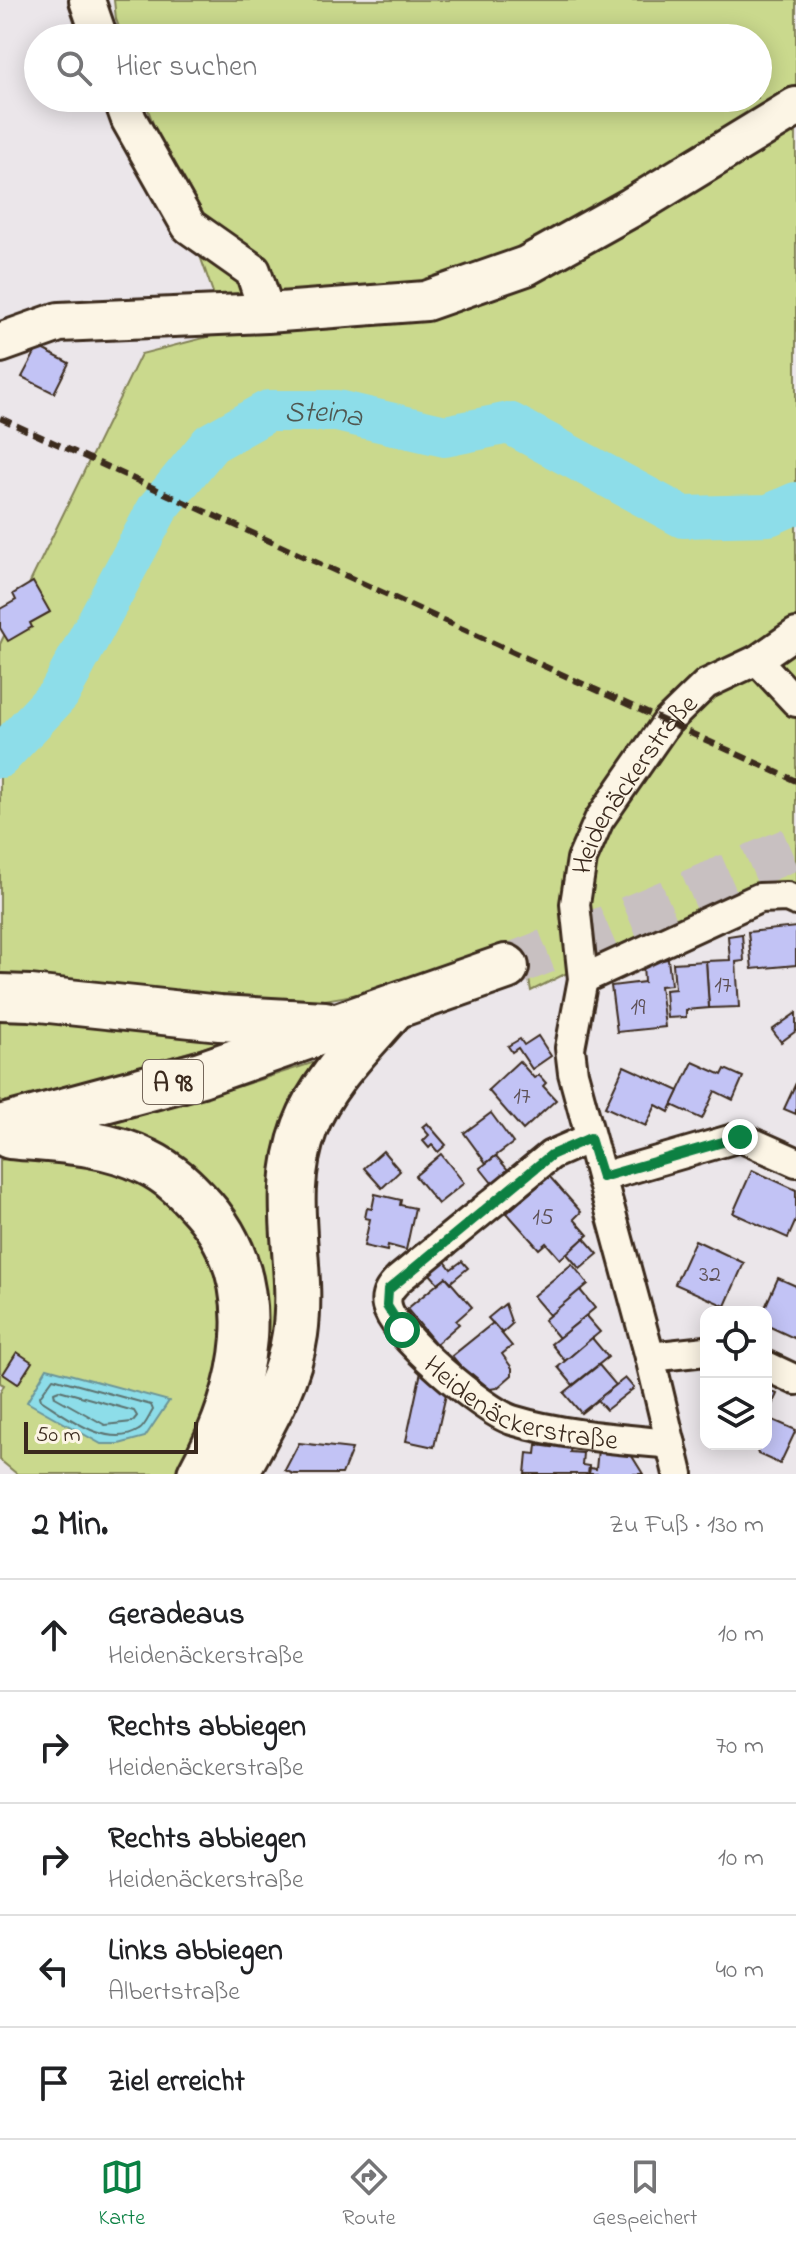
<!DOCTYPE html>
<html lang="de">
<meta charset="utf-8">
<style>
:root{--surface:#fff;--page:#f2f2f2;--text:#202124;--muted:#757577;--line:#e0e0e0;--accent:#0b8043}
body{margin:0;font-family:"Indie Flower",sans-serif;background:var(--page);color:var(--text)}
.controls{position:absolute;right:24px;bottom:24px;display:grid;overflow:hidden;border-radius:16px;box-shadow:0 4px 20px #0003}
.controls button{width:72px;height:72px;display:grid;place-items:center;padding:0;border:0;border-bottom:2px solid var(--line);background:var(--surface);color:var(--text);font:40px sans-serif}
.scale{position:absolute;left:24px;bottom:20px;width:174px;box-sizing:border-box;padding-left:8px;border:4px solid #3b2a1e;border-top:0;font-size:22px;line-height:28px;white-space:nowrap;color:#3b2a1e;-webkit-text-stroke:6px #fcf5e5;paint-order:stroke}
.stop{position:absolute;width:24px;height:24px;margin:-18px;border:6px solid #0b8043;border-radius:50%;background:#fff}
.stop.end{background:#0b8043;border-color:#fff;box-shadow:0 2px 8px #0008}
.list{margin:0;padding:0;list-style:none}
h2{display:flex;justify-content:space-between;align-items:center;height:104px;margin:0;padding:0 32px;font-size:34px}
h2 small{font-size:26px;font-weight:400;color:var(--muted)}
.list li{display:grid;grid-template-columns:52px 1fr auto;gap:24px;align-items:center;box-sizing:border-box;height:112px;padding:0 32px;border-top:2px solid var(--line)}
.list b{display:block;font-size:30px;white-space:nowrap}
.list p{margin:0;font-size:26px;white-space:nowrap;color:var(--muted)}
.list em{font-size:26px;font-style:normal;color:var(--muted)}
.icon{flex:none;width:44px;height:44px;fill:none;stroke:currentColor;stroke-width:2;stroke-linecap:round;stroke-linejoin:round}
.map{position:relative;flex:none;width:796px;height:1474px;overflow:hidden}
.search{position:absolute;background:var(--surface);box-shadow:0 4px 20px #0003;left:24px;right:24px;top:24px;height:88px;display:flex;align-items:center;gap:20px;box-sizing:border-box;padding:0 28px;border-radius:44px;color:var(--muted);font-size:30px}
.sheet{height:664px;background:var(--surface)}
nav{display:flex;justify-content:space-around;align-items:center;box-sizing:border-box;height:112px;border-top:2px solid var(--line);background:var(--surface);font-size:22px;color:var(--muted)}
nav a{display:grid;justify-items:center;gap:4px}
nav .on{color:var(--accent)}
.map>svg:first-child{display:block}
</style>
<div class="map">
<svg width="796" height="1474" viewBox="0 0 796 1474">
<rect width="100%" height="100%" fill="#ebe6ea"/>
<filter id="ink" filterUnits="userSpaceOnUse"><feTurbulence type="fractalNoise" baseFrequency=".0125" numOctaves="2"/><feDisplacementMap in="SourceGraphic" scale="16" xChannelSelector="R" yChannelSelector="G"/><feConvolveMatrix kernelMatrix="1 2 1 2 8 2 1 2 1" color-interpolation-filters="sRGB"/></filter>
<g filter="url(#ink)">
<!-- green -->
<g fill="#cad98d" stroke="#828256" stroke-width="2">
<path d="M114,0H796V889L605,954L531,991L522,939C449,974 361,998 280,1006L0,984V644L141,354L227,332L144,98H758V38H123L116,19Z"/>
<path d="M0,1017L242,1040L224,1042L0,1106Z"/>
<path d="M337,1055L283,1316L240,1445L256,1289L97,1127L237,1087Z"/>
<path d="M17,1157L77,1158L161,1187L220,1264L233,1343L184,1474H17L0,1460V1393L4,1385L0,1383V1160Z"/>
</g>
<!-- water -->
<path fill="#8ddde9" stroke="#6c9598" stroke-width="2" d="M47,1368L169,1401L145,1437L119,1444H101L27,1402Z"/>
<g fill="none" stroke-linecap="round" stroke-linejoin="round">
<!-- shore -->
<g stroke="#5c726f" stroke-width="2">
<path d="M53,1378L151,1405L153,1410C149,1416 145,1427 139,1430C108,1450 66,1416 41,1400L40,1396Z"/>
<path d="M59,1390L134,1411L137,1416L132,1422L105,1425L55,1397L54,1392Z"/>
</g>
<!-- river -->
<path stroke="#8ddde9" stroke-width="42" id="s1" d="M0,757L59,694L158,508L211,443L268,411H337L445,436L509,423L683,517L769,515L796,503"/>
</g>
<!-- building -->
<g fill="#c2c3f5" stroke="#3b2a1e" stroke-width="2">
<path d="M38,347L69,363L54,393L22,377Z"/>
<path d="M33,582L50,612L30,623L32,627L8,641L0,628V609L16,600L13,594Z"/>
<path d="M796,927V965L752,969L748,932Z"/>
<path d="M742,934L744,961L736,962L739,1007L709,1008L706,961L730,960L728,936Z"/>
<path d="M668,959L671,985L660,986L665,1027L617,1032L611,986L644,982L643,963Z"/>
<path d="M706,961L709,1008L686,1010V1017L667,1018L665,990L675,989L673,963Z"/>
<path d="M796,1013V1031L781,1042L772,1030Z"/>
<path d="M538,1036L551,1056L532,1069L518,1048L512,1052L508,1046L520,1039L524,1045Z"/>
<path d="M519,1061L534,1078L539,1075L546,1083L543,1086L556,1100L523,1130L488,1090Z"/>
<path d="M693,1062L722,1075L725,1069L743,1077L733,1100L715,1091L702,1119L672,1105Z"/>
<path d="M624,1066L679,1091L669,1112L656,1105L646,1126L605,1107Z"/>
<path d="M796,1083V1114L784,1109Z"/>
<path d="M491,1113L513,1143L486,1163L464,1133Z"/>
<path d="M427,1123L446,1145L438,1152L432,1145L429,1148L423,1141L429,1135L422,1127Z"/>
<path d="M383,1151L400,1171L382,1188L364,1168Z"/>
<path d="M441,1154L464,1183L438,1204L415,1176Z"/>
<path d="M496,1156L509,1171L492,1183L480,1168Z"/>
<path d="M752,1170L796,1190V1220L788,1238L733,1213Z"/>
<path d="M549,1176L581,1212L574,1219L588,1235L560,1259L546,1243L539,1249L507,1213Z"/>
<path d="M375,1194L401,1200L400,1205L415,1208L406,1250L388,1245L387,1251L364,1246L370,1219L365,1218L367,1208L372,1209Z"/>
<path d="M584,1238L598,1254L580,1269L567,1254Z"/>
<path d="M695,1240L744,1263L725,1306L675,1284Z"/>
<path d="M444,1260L451,1269L462,1261L468,1268L451,1282L446,1277L438,1283L429,1273Z"/>
<path d="M572,1264L588,1284L550,1316L533,1296Z"/>
<path d="M446,1277L472,1307L456,1321L459,1324L436,1344L407,1309Z"/>
<path d="M778,1278L796,1286V1339L766,1325V1312H763Z"/>
<path d="M580,1290L595,1308L559,1338L544,1320Z"/>
<path d="M505,1304L512,1324L502,1333L488,1318Z"/>
<path d="M586,1316L600,1332L565,1361L551,1344Z"/>
<path d="M493,1323L512,1346L502,1354L512,1368V1375L497,1388L490,1389L472,1374L468,1375L452,1356Z"/>
<path d="M592,1338L608,1357L573,1385L558,1367Z"/>
<path d="M17,1352L32,1362L18,1384L3,1374Z"/>
<path d="M599,1365L616,1385L581,1413L564,1393Z"/>
<path d="M422,1367L447,1390L434,1447L406,1441Z"/>
<path d="M625,1378L634,1388L606,1410L597,1400Z"/>
<path d="M766,1389L777,1394L766,1418Z"/>
<path d="M766,1417L796,1430L780,1464L758,1454L755,1444H766Z"/>
<path d="M299,1443L352,1449L342,1474H293L285,1470Z"/>
<path d="M552,1443L571,1446L570,1452L583,1453L582,1465L589,1466L588,1474H525L527,1453L536,1454L537,1445L552,1447Z"/>
<path d="M598,1449L630,1453L643,1474H589L590,1468L596,1469Z"/>
</g>
<g fill="none" stroke-linecap="round" stroke-linejoin="round">
<!-- trunk-tunnel -->
<path stroke="#c8c0c1" stroke-width="44" stroke-dasharray="44 22" stroke-linecap="butt" d="M506,967L603,929L796,847"/>
<!-- minor casing -->
<g stroke="#3b2a1e" stroke-width="34">
<g id="minor">
<path d="M757,660L796,702"/>
<path d="M583,979L759,898L787,897L796,901"/>
<path id="s2" d="M590,1138L551,1155L399,1279C392,1286 384,1294 387,1306C393,1335 484,1411 512,1420C561,1435 620,1439 671,1444"/>
<path d="M602,1177L740,1137L796,1162"/>
<path d="M650,1357L706,1351"/>
<path d="M766,1366L796,1380"/>
<path id="s3" d="M678,1474L650,1357L573,1073L570,1048L583,979L575,904L582,859L599,820L667,722L706,684L757,660L796,633"/>
</g>
</g>
<!-- tertiary casing -->
<g stroke="#3b2a1e" stroke-width="40">
<g id="tertiary">
<path d="M87,0L100,38"/>
<path d="M121,98L129,120L189,226L253,271L267,313"/>
</g>
</g>
<!-- secondary casing -->
<g stroke="#3b2a1e" stroke-width="44">
<path id="secondary" d="M0,343L59,322L267,313L426,301L526,266L632,207L796,107"/>
</g>
<!-- trunk casing -->
<g stroke="#3b2a1e" stroke-width="50">
<g id="trunk">
<path d="M0,997L30,998L220,1018L325,1024"/>
<path d="M0,1128L201,1074L506,967"/>
<path d="M10,1136C55,1140 106,1141 147,1162C170,1173 186,1189 203,1208C271,1285 245,1392 200,1474"/>
<path d="M235,1474C259,1429 288,1385 295,1334C305,1263 278,1199 305,1127C322,1082 361,1045 392,1009"/>
</g>
</g>
<!-- minor -->
<use href="#minor" stroke="#fcf5e5" stroke-width="28"/>
<!-- tertiary -->
<use href="#tertiary" stroke="#fcf5e5" stroke-width="34"/>
<!-- secondary -->
<use href="#secondary" stroke="#fcf5e5" stroke-width="38"/>
<!-- trunk -->
<use href="#trunk" stroke="#fcf5e5" stroke-width="44"/>
<!-- rail -->
<path stroke="#3b2a1e" stroke-width="6" stroke-dasharray="12 6" stroke-linecap="butt" d="M0,418L796,781"/>
</g>
</g>
<g fill="none" stroke-linecap="round" stroke-linejoin="round" filter="url(#ink)">
<!-- route -->
<path stroke="#0b8043" stroke-width="10" d="M402,1330L387,1306L388,1290L551,1155L590,1138L602,1177L740,1137"/>
</g>
<g text-anchor="middle" stroke-width="6" stroke-linejoin="round" paint-order="stroke">
<!-- number labels -->
<g font-size="24" fill="#5d5054">
<text x="723" y="992">17</text>
<text x="638" y="1014">19</text>
<text x="522" y="1103">17</text>
<text x="543" y="1224">15</text>
<text x="710" y="1281">32</text>
</g>
<!-- shield labels -->
<rect fill="#fcf5e5" stroke="#75675a" stroke-width="2" x="143" y="1060" width="60" height="44" rx="6"/>
<g font-size="26" font-weight="bold" fill="#3b2a1e">
<text x="173" y="1091">A 98</text>
</g>
<!-- street labels -->
<g font-size="28" fill="#3b2a1e" stroke="#fcf5e5">
<text dy="10" stroke="none"><textPath href="#s3" startOffset="722">Heidenäckerstraße</textPath></text>
<text dy="10" stroke="none"><textPath href="#s2" startOffset="444">Heidenäckerstraße</textPath></text>
</g>
<!-- water labels -->
<g font-size="30" font-style="italic" fill="#505751" stroke="#fcf5e5">
<text dy="10" stroke="none"><textPath href="#s1" startOffset="502">Steina</textPath></text>
</g>
</g>
</svg>
<div class="controls">
<button><svg class="icon" aria-label="locate" viewBox="0 0 24 24"><circle cx="12" cy="12" r="6"/><path d="M12 2v4M12 18v4M2 12h4M18 12h4"/></svg></button>
<button><svg class="icon" aria-label="layers" viewBox="0 0 24 24"><path d="M12 4l9 5-9 5-9-5zM3 14l9 5 9-5"/></svg></button>
</div>
<div class="scale">50 m</div>
<div class="stop" style="left:402px;top:1330px"></div>
<div class="stop end" style="left:740px;top:1137px"></div>
<div class="search"><svg class="icon" aria-label="search" viewBox="0 0 24 24"><circle cx="10" cy="10" r="6"/><path d="M15 15l6 6"/></svg>Hier suchen</div>
</div>
<section class="sheet">
<h2>2 Min.<small>Zu Fuß · 130 m</small></h2>
<ul class="list">
<li><svg class="icon" aria-label="ahead" viewBox="0 0 24 24"><path d="M12 20V5M6 11l6-6 6 6"/></svg><div><b>Geradeaus</b><p>Heidenäckerstraße</p></div><em>10 m</em></li>
<li><svg class="icon" aria-label="right" viewBox="0 0 24 24"><path d="M7 20v-9h11M14 6l5 5-5 5"/></svg><div><b>Rechts abbiegen</b><p>Heidenäckerstraße</p></div><em>70 m</em></li>
<li><svg class="icon" aria-label="right" viewBox="0 0 24 24"><path d="M7 20v-9h11M14 6l5 5-5 5"/></svg><div><b>Rechts abbiegen</b><p>Heidenäckerstraße</p></div><em>10 m</em></li>
<li><svg class="icon" aria-label="left" viewBox="0 0 24 24"><path d="M17 20v-9H6M10 6l-5 5 5 5"/></svg><div><b>Links abbiegen</b><p>Albertstraße</p></div><em>40 m</em></li>
<li><svg class="icon" aria-label="arrive" viewBox="0 0 24 24"><path d="M6 21V4h12l-3 4 3 4H6"/></svg><div><b>Ziel erreicht</b></div></li>
</ul>
</section>
<nav>
<a class="on"><svg class="icon" aria-label="map" viewBox="0 0 24 24"><path d="M3 6l6-2 6 2 6-2v14l-6 2-6-2-6 2zM9 4v14M15 6v14"/></svg>Karte</a>
<a><svg class="icon" aria-label="directions" viewBox="0 0 24 24"><path d="M12 3l9 9-9 9-9-9zM9 14v-3h6M13 9l2 2-2 2"/></svg>Route</a>
<a><svg class="icon" aria-label="saved" viewBox="0 0 24 24"><path d="M7 4h10v16l-5-4-5 4z"/></svg>Gespeichert</a>
</nav>
